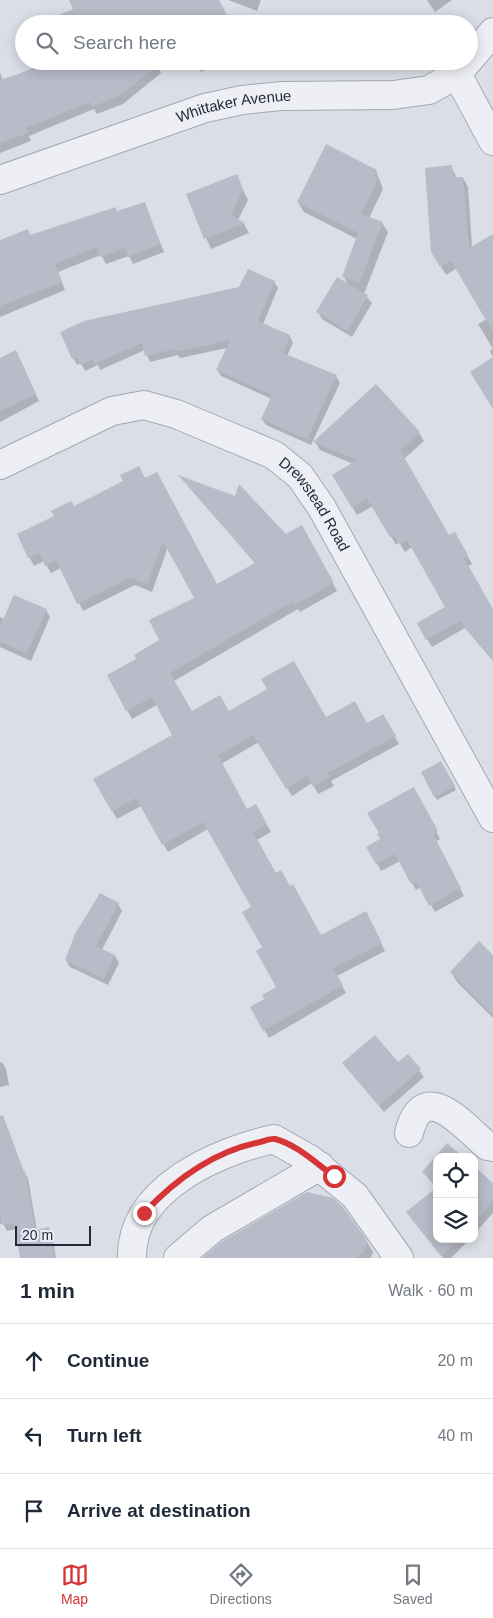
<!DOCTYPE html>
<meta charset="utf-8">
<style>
:root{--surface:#fff;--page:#f6f6f7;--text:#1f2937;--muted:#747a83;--line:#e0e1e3;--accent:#d63537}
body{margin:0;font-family:Helvetica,sans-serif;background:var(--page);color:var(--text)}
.controls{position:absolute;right:15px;bottom:15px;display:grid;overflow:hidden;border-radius:10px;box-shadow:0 2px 12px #0003}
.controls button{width:45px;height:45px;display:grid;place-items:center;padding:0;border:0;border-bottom:1px solid var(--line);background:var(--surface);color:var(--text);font:25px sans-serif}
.scale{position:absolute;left:15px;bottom:12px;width:76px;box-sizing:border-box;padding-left:5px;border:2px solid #242a3d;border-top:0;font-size:14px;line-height:18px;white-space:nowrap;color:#242a3d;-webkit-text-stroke:4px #eaedf4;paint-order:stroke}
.stop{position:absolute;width:15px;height:15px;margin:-11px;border:4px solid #d63537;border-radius:50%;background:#fff}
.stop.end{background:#d63537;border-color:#fff;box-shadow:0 1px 5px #0008}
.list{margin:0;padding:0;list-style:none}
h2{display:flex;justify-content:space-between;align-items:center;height:65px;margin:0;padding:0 20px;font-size:21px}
h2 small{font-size:16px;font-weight:400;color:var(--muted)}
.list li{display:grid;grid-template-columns:32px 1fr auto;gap:15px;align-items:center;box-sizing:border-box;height:75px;padding:0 20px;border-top:1px solid var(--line)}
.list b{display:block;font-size:19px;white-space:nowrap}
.list em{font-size:16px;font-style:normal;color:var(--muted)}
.icon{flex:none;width:28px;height:28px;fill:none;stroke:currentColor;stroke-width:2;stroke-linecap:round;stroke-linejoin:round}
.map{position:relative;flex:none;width:493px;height:1258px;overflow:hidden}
.search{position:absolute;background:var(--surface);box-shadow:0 2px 12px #0003;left:15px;right:15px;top:15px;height:55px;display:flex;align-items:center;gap:12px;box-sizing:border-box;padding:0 18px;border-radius:28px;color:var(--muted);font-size:19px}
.sheet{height:290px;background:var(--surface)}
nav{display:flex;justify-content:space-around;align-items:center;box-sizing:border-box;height:70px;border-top:1px solid var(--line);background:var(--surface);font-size:14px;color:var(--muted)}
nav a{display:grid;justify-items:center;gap:2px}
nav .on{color:var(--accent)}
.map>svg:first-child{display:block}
</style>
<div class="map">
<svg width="493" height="1258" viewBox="0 0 493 1258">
<rect width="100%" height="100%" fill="#dbdee6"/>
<!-- shadow -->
<g fill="#0003">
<path d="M228,0H261L257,11Z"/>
<path d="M427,0H452L435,12Z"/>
<path d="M49,61L157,66L161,73L123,104L97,114L94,109L29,136L31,141L0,153V73L3,81Z"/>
<path d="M195,61H220L201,72Z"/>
<path d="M451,167L457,178H463L468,187L472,247L493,239V357L490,351L493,349L478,324L487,319L457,268L446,275L432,251Z"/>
<path d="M376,171L383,189L369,218L382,223L388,232L364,294L372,303L352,337L322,319L318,312L348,285L344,277L357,239L304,212L298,202Z"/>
<path d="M236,175L248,200L238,220L244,224L249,233L211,249L187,195Z"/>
<path d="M144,203L164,252L133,264L129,256L106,264L101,255L58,272L65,290L0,317V247L64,224L66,226L118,213Z"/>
<path d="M274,282L278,288L263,324L290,336L293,343L287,356L336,376L340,383L311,445L266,425L262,419L272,399L221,376L217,370L227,348L180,358L178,355L150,362L145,350L100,370L98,365L85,371L81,363L77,365L61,333Z"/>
<path d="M0,359H19L39,401L0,422Z"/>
<path d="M376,386L419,433L424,441L404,459L449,537L454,533L472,564L468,566L493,610V661L465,628L432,647L418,623L446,607L412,547L405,552L399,542L396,545L373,506L357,515L334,476L353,464L320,450L315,442Z"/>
<path d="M181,477L286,535L301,527L337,591L300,612L298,609L174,681L191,713L229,712L325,719L367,725L383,715L399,744L331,781L334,786L318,794L312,783L292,796L259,742L221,764L247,810L260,813L271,832L257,840L275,875L320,937L370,921L385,951L337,976L346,993L269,1038L252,1007L266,999L277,987L253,907L208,829L168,852L141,806L117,819L95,779L173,736L157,705L132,719L108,676L138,659L161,641L195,598L168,547L152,592L135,585L83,611L61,568L51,573L44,561L34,566L18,535L74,508L145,480L217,586L256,564Z"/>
<path d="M46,610L50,617L31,661L0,647V617L4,619Z"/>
<path d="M441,762L456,790L437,800L423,772Z"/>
<path d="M414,789L440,839L436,841L464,896L435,912L421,887L416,890L400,861L381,871L368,847L382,840Z"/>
<path d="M118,904L122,911L102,950L115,956L119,963L108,985L70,967L66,960Z"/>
<path d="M493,957V1018L457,982L451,972Z"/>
<path d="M407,1055L424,1077L384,1112L344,1064H397Z"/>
<path d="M2,1062L6,1069L9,1085L0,1087V1063Z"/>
<path d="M0,1125L8,1129L24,1172L28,1178L37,1231L49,1229L52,1235L56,1258H21L16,1229L7,1231L3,1223L0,1224Z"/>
<path d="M437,1157V1188L423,1172Z"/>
<path d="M474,1168L493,1185V1213L474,1234Z"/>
<path d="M412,1219L437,1239H470L451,1258H443Z"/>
<path d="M366,1240L373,1252L371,1258H208L209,1254Z"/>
</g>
<!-- building -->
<g fill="#b8bcc9">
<path d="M69,0H219L232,24H38L73,9Z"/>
<path d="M46,61H163L119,96L92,107L90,102L26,128L28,133L0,143V80L34,69L33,67Z"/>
<path d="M326,144L377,170L374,177L378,179L361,214L383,222L359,283L342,277L358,233L297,202Z"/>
<path d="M452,165L453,177H463L469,248L493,234V332L451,261L440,267L431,252L425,168Z"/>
<path d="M237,174L243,189L231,215L245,223L204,239L186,194Z"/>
<path d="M145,202L160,244L128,257L125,248L100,257L97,247L55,264L62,282L0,306V240L28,229L30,235L116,207L117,211Z"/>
<path d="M248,269L275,281L258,321L290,335L283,353L337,375L307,439L261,419L272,395L216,370L230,340L175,352V349L145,356L142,343L95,364L93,359L80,365L77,357L72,359L60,332L84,321L239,287Z"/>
<path d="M337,277L368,295L348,331L316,312Z"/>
<path d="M16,350L36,394L0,411V358Z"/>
<path d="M493,357V409L470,372Z"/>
<path d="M376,384L420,432L400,450L449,535L455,532L468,555L464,558L493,609V660L460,621L426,640L417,623L445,607L407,540L399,544L394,535L390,537L367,499L352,508L332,475L357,460L313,442Z"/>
<path d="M139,466L145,478L157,472L217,584L255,563L178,475L235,496L239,484L286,534L302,525L334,583L294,605L292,602L170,673L192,711L220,695L229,711L267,689L261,679L294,661L326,717L355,701L367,723L383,714L396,736L328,773L330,777L313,787L307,776L286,789L253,735L218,755L247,809L256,804L267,824L253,832L276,873L281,870L290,886L293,884L321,935L366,911L382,943L333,968L343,985L263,1031L250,1007L264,999L262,995L276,987L256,951L262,947L242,912L251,907L203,822L162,845L136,798L112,812L93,779L172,735L152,697L126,711L107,675L136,659L134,655L159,640L149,620L194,598L163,541L147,584L130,578L77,604L56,560L45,566L39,553L28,558L17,534L54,516L51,511L71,501L74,506L123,481L120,475Z"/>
<path d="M14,595L47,609L27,654L0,642V626Z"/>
<path d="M441,761L455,786L434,797L421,772Z"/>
<path d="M414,787L438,831L433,834L461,888L429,906L416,881L411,884L395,854L376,864L366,847L380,839L377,834L379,833L367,813Z"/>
<path d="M100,893L119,903L96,946L115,955L104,979L65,960L75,934Z"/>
<path d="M479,941L493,955V1015L450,972Z"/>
<path d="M375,1035L398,1062L408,1054L421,1069L379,1106L342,1063Z"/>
<path d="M3,1115L23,1171H25L35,1230L49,1227L54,1258H20L14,1223L2,1225L0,1214V1116Z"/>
<path d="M447,1143L463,1157H437V1185L422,1172Z"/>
<path d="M474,1166L493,1183V1201L474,1223Z"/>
<path d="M437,1187V1239H460L441,1256L406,1212Z"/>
<path d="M307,1192L333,1198L343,1207L367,1240L364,1253L355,1258H202L221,1242Z"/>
</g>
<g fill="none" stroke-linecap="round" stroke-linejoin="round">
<!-- minor casing -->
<g stroke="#a4a8b3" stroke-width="30">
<g id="minor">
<path d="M469,60L493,32"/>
<path d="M457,74L493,141"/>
<path id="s1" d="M0,180L205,108L242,100L282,96L393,95L429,90L457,74L468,61"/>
<path id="s2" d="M0,465L112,411L144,405L176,414L274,455L300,476L322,508L493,818"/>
<path d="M409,1133C423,1076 464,1126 487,1146L493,1147"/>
<path d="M132,1258C130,1189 218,1151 274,1139L311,1160L355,1196L399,1258"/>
<path d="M178,1258L212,1229L320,1166"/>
</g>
</g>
<!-- minor -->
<use href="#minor" stroke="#eeeff5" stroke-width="28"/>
</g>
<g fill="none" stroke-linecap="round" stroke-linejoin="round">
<!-- route -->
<path stroke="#d63537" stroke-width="6" d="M144,1213C175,1180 211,1153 256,1143C262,1142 270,1138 275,1139C296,1144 317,1164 334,1176"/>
</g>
<g text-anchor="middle" stroke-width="4" stroke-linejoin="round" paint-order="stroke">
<!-- street labels -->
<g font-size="15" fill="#242a3d" stroke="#eaedf4">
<text dy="5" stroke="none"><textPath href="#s1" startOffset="246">Whittaker Avenue</textPath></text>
<text dy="5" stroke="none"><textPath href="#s2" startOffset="361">Drewstead Road</textPath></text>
</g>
</g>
</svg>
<div class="controls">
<button><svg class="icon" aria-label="locate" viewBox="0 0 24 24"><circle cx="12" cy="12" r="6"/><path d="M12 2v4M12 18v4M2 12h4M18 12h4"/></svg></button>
<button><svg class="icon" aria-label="layers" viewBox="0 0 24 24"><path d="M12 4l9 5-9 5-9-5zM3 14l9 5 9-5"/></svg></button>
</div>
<div class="scale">20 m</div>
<div class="stop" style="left:334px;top:1176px"></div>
<div class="stop end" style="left:144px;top:1213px"></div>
<div class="search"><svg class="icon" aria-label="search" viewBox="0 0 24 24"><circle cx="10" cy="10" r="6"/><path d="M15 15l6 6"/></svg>Search here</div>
</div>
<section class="sheet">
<h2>1 min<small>Walk · 60 m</small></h2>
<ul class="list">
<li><svg class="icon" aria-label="ahead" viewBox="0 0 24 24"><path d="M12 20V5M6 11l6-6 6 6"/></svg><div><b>Continue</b></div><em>20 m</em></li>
<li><svg class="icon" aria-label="left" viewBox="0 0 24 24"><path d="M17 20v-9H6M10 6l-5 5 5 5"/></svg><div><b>Turn left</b></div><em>40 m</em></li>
<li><svg class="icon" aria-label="arrive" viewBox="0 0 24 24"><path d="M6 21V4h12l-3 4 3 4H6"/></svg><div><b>Arrive at destination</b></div></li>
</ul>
</section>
<nav>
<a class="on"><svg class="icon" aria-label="map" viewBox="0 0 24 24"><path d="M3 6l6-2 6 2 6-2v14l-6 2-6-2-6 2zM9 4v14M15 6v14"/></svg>Map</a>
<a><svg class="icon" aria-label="directions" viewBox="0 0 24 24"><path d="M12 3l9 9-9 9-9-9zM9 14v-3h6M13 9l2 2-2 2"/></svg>Directions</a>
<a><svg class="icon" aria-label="saved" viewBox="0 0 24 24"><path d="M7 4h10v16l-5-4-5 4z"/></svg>Saved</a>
</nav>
